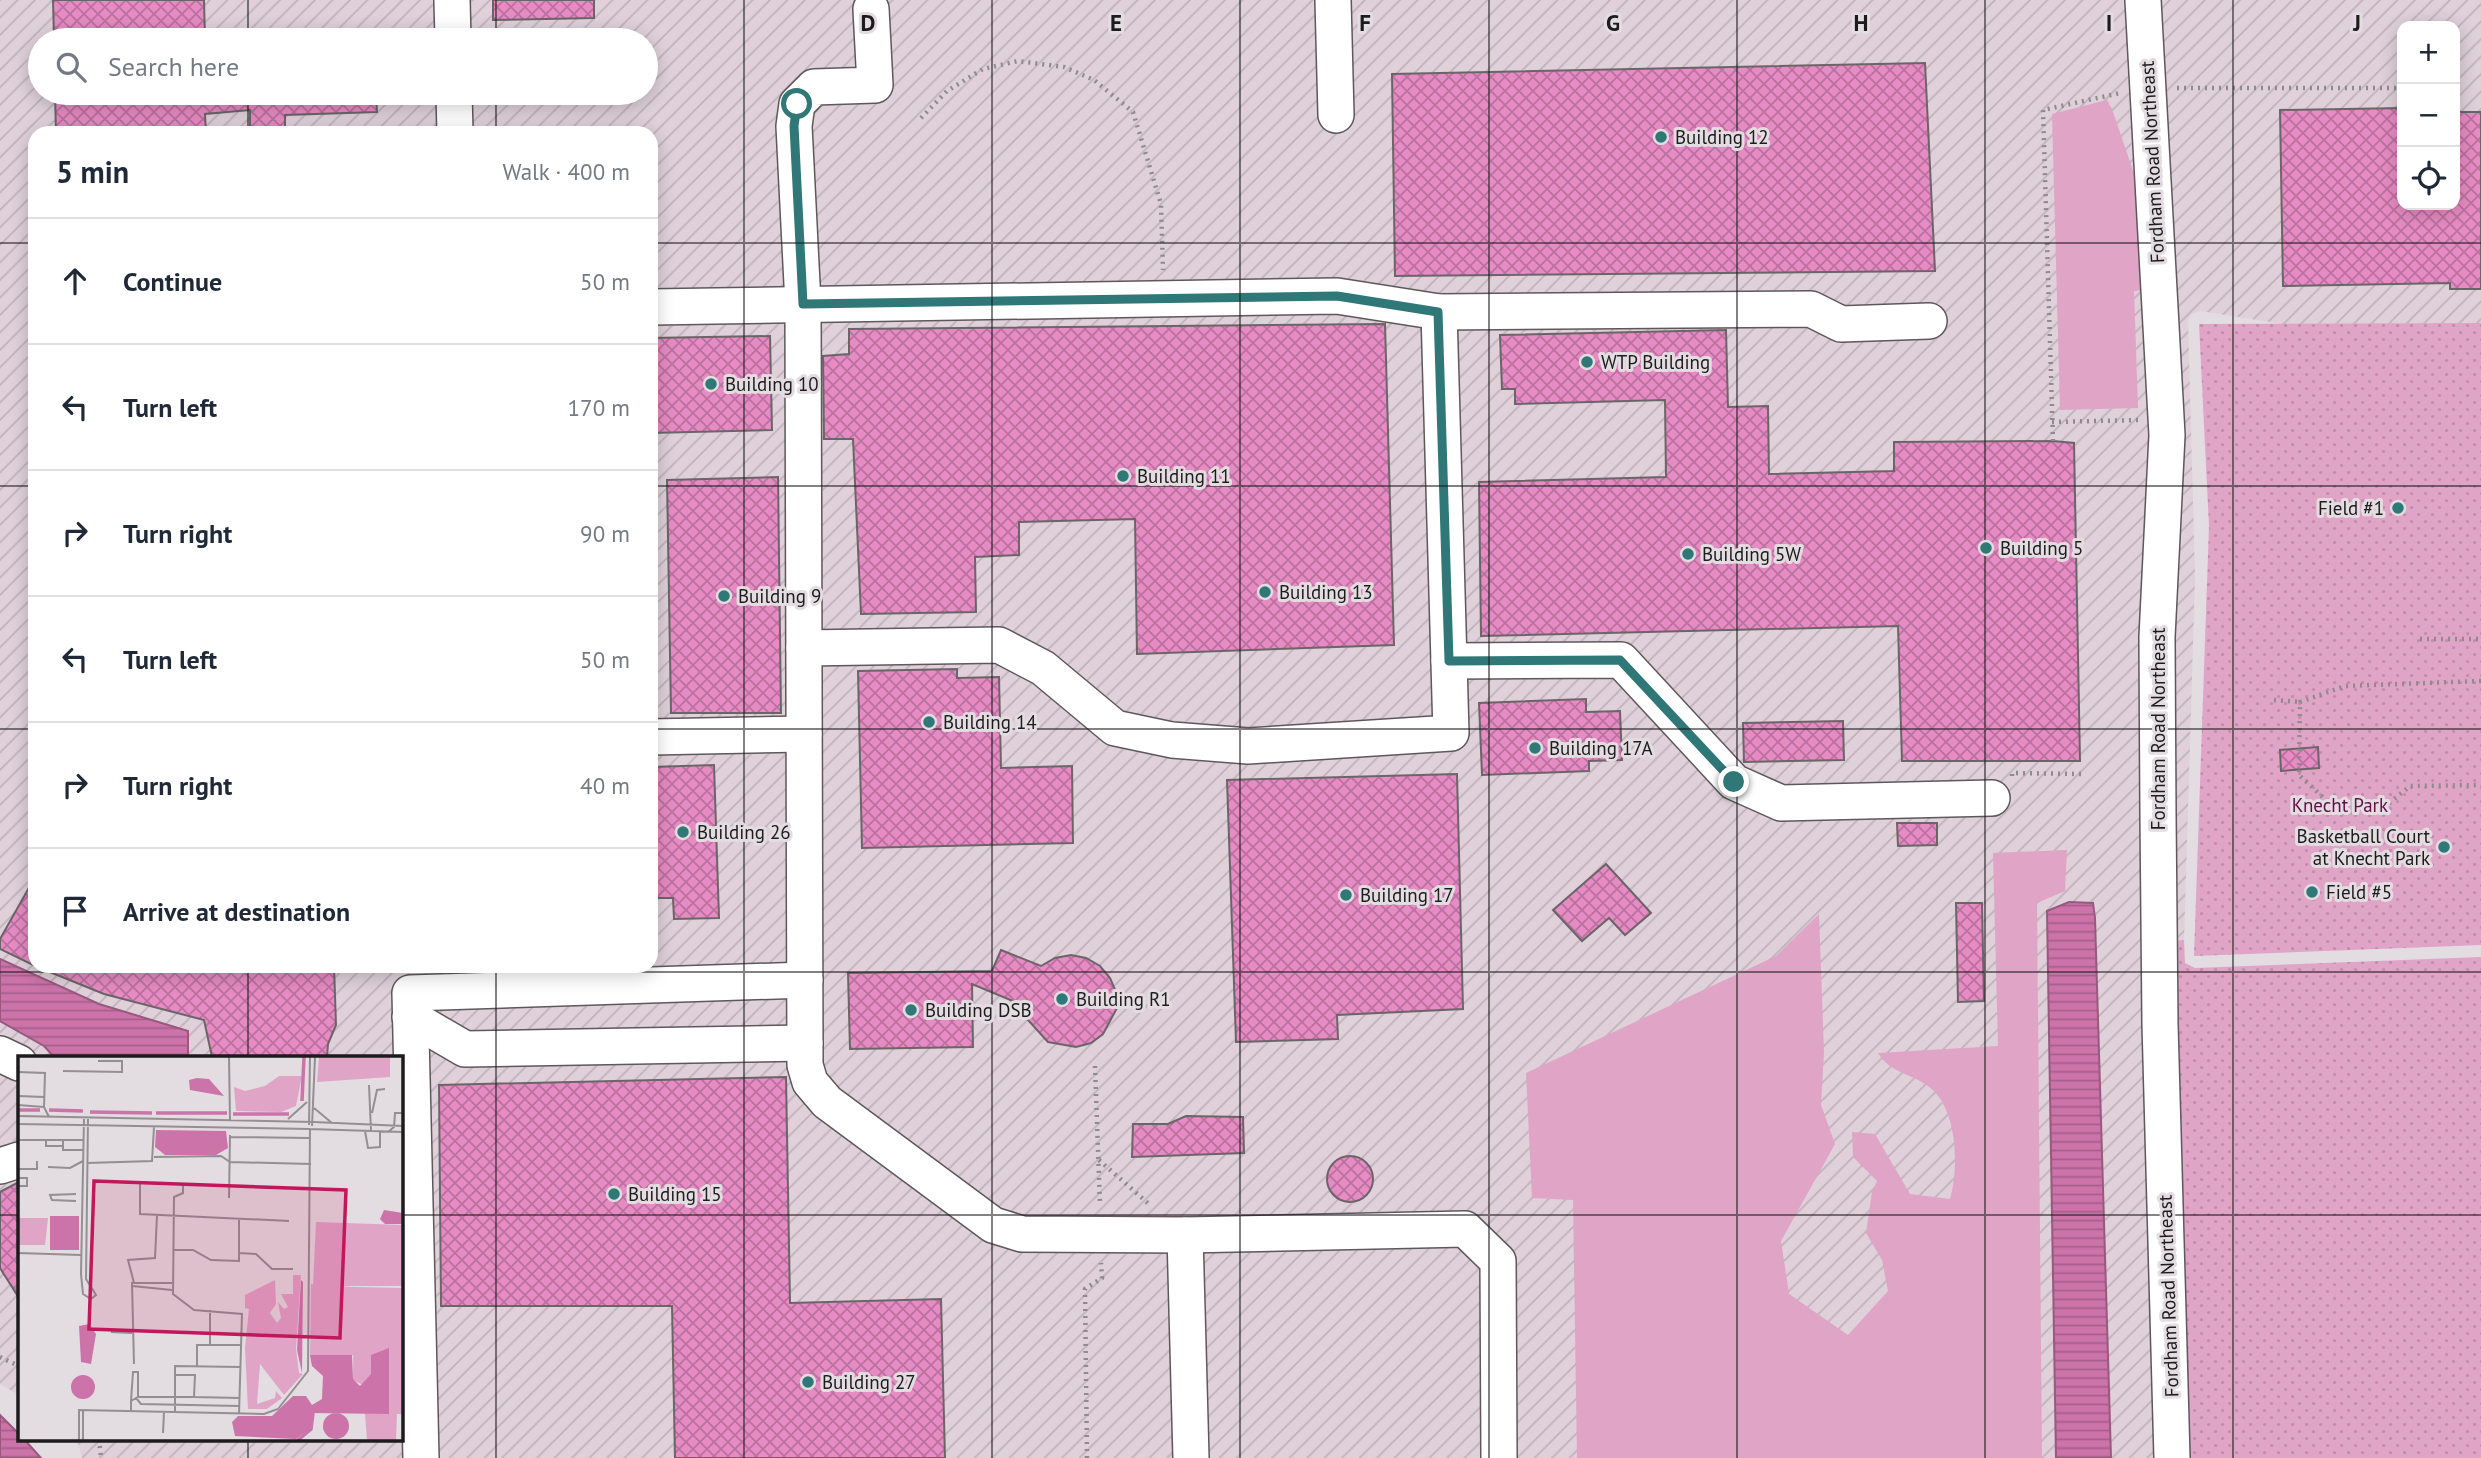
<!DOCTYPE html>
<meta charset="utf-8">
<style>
:root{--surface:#fff;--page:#f6f6f7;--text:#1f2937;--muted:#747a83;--line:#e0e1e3}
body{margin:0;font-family:"PT Sans",sans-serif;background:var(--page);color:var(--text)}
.controls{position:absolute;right:21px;top:21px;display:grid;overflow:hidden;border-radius:14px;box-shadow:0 4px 18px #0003}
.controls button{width:63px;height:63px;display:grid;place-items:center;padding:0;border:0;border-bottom:2px solid var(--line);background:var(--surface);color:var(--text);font:35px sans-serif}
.stop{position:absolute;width:21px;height:21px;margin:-16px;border:5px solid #2f7877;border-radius:50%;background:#fff}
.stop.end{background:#2f7877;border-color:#fff;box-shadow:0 2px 7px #0008}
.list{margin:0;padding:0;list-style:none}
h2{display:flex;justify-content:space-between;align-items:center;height:91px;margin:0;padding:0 28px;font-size:30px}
h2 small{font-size:23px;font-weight:400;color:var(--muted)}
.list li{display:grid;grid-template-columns:46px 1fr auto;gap:21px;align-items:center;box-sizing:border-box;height:126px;padding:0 28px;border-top:2px solid var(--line)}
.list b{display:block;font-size:26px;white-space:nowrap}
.list em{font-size:23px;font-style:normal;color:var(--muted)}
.icon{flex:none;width:38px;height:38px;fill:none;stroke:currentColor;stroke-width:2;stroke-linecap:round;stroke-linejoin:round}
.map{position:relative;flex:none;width:2481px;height:1458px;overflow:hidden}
.search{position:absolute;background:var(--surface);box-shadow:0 4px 18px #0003;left:28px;top:28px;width:630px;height:77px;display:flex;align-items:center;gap:18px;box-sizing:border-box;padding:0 24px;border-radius:38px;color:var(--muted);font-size:26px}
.panel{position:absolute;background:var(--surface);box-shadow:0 4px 18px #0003;left:28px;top:126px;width:630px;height:847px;border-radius:21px}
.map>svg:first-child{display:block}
</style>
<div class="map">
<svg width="2481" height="1458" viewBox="0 0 2481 1458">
<defs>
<pattern id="industrial-furrows" width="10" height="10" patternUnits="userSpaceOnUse" patternTransform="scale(1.75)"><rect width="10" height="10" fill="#dfd0d9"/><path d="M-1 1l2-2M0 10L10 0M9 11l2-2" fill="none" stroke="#bfb2ba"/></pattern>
<pattern id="park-dots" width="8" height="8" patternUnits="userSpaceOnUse" patternTransform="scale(1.75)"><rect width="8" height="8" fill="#e0a4c7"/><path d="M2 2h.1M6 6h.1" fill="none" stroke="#c08daa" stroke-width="1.8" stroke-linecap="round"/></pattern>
<pattern id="water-rules" width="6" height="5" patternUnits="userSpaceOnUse" patternTransform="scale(1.75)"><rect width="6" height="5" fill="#cc73aa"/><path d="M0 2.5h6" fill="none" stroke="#a55e8a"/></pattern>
<pattern id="building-cross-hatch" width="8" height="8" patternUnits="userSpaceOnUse" patternTransform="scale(1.75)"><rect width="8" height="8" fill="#e68bc3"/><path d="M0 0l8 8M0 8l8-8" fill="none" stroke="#ba719e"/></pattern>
</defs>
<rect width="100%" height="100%" fill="#e3dce0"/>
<!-- industrial -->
<path fill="url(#industrial-furrows)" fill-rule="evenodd" d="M0,0H2481V327L2283,324L2200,311L2191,314L2188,320L2195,578L2184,940H2171L2181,1458H82L77,1439H401V1057H19V1395L0,1384ZM2402,26H2455V205H2402ZM40,40H646V93H40ZM35,133H651V966H35Z"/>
<!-- grass -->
<g fill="#e0a4c7">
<path d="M2107,100L2112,109L2144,203L2146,290L2134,291L2138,408L2060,410L2052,114Z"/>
<path d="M2067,850L2065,891L2037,903L2042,1458H1577L1573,1200L1532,1198L1526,1073L1776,956L1819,914L1824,1052L1821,1105L1835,1144L1781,1241L1789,1294L1848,1335L1888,1291L1882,1260L1866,1233L1872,1192L1877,1181L1853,1157L1852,1132L1875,1134L1910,1194L1950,1199C1959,1168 1958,1107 1928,1086C1910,1073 1890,1073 1878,1053L1998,1046L1993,853Z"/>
</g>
<!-- park -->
<g fill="url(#park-dots)">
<path d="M2481,323V945L2194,956L2209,526L2199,324Z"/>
<path d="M2184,940L2185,963L2195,968L2481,957V1458H2181L2170,941Z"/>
</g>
<!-- water -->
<g fill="url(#water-rules)" stroke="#98597f" stroke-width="2">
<path d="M2069,902L2093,903L2095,918L2111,1458H2056L2047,911Z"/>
<path d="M0,959L99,1004L188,1031V1057H54L44,1046L0,1021Z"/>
<path d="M0,1415L19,1434V1439H24L41,1458H0Z"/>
</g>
<!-- building -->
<g fill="url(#building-cross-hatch)" stroke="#6b6568" stroke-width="2">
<path d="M53,0H204L205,40H54Z"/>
<path d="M493,0H594V18L493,20Z"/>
<path d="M1925,63L1935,271L1395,276L1392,74Z"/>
<path d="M55,93H376L377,112L285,115V133H250V110L205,114L206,133H56Z"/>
<path d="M2402,108V205H2455V112H2481V289H2450V283L2283,286L2280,110Z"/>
<path d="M1385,324L1394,645L1137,654L1135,519L1019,522V555L975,557L976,612L861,614L853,439H824L823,356L849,354V329Z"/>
<path d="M1726,330L1728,407L1768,406L1769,474L1894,471V442L2053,441L2074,443L2080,761H1902L1898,626L1481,636L1479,482L1666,477L1665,400L1515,404V389H1502L1500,335Z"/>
<path d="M770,336L772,430L651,433V338Z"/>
<path d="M778,477L781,713H671L667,480Z"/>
<path d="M957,669V678L999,677L1001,768L1072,766L1073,843L862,848L858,671Z"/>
<path d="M1586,699V712L1620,711L1622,760L1589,761V771L1482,775L1479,703Z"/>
<path d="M1843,721L1844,760L1744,762L1743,723Z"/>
<path d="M2318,747L2319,768L2281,771L2280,750Z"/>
<path d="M714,765L719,918L674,919L673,898H651V767Z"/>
<path d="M1457,774L1463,1009L1337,1015L1338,1039L1236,1042L1227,780Z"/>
<path d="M1897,823H1937V845L1898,846Z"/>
<path d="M1606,864L1651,913L1625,935L1609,918L1582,941L1553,910Z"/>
<path d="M35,877V966L0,949V939Z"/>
<path d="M1956,903H1982L1984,1001L1958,1002Z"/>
<path d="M1001,950L1041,966L1055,958L1071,955L1086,958L1100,966L1110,978L1116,992L1117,1008L1103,1034L1091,1043L1076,1047L1048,1042L1028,1020L1025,1006L972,984L973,1047L850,1049L848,973L992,971Z"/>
<path d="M35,966H334L336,1025L328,1044L327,1057H212L204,1020L104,994Z"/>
<path d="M786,1077L790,1303L941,1299L945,1458H675L672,1306H441L439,1085Z"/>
<path d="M1186,1116L1243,1117L1244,1153L1132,1157L1133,1124H1168Z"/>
<circle cx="1350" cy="1179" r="23"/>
<path d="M19,1182V1298L0,1268V1192Z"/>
</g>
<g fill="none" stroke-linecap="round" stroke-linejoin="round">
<!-- minor casing -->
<g stroke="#5e585b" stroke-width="38">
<g id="minor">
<path d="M452,0L453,40"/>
<path d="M1333,0L1336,115"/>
<path d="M2143,0L2167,435L2157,637L2158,815L2160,1024L2172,1458"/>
<path d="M871,9L875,85L814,87L797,104L794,126L803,304L805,1065L810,1082L827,1102L993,1225L1022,1234L1185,1235L1465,1229L1498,1261L1499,1458"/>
<path d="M454,93L455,133"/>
<path d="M651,307L1337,296L1439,312L1811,309L1841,324L1929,321"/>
<path d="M804,648L999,645L1043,668L1115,728L1172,740L1248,746L1451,733L1439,312"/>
<path d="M1449,661L1621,660L1734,782L1781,803L1992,798"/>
<path d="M651,737L804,734"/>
<path d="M410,1017L465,1049L805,1043"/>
<path d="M0,1054L19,1063"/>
<path d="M0,1166L19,1160"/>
<path d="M1185,1235L1191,1458"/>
<path d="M421,1458L410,993L805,980"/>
</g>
</g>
<!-- path -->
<g stroke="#8f8b8d" stroke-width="4.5" stroke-dasharray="2 5" stroke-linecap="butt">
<path d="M2455,87H2461"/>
<path d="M2177,88H2402"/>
<path d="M921,118L947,91L983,69L1018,61L1064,67L1094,80L1133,112L1161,204L1163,270"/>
<path d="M2052,422L2139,420"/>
<path d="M2053,441L2043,110L2120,93"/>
<path d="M2420,639H2481"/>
<path d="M2481,681L2345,686L2300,702L2299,775L2340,813L2382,809L2410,786L2481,785"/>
<path d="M2274,700L2300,702"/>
<path d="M2012,776V773L2081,774"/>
<path d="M1095,1066L1100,1205"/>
<path d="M1099,1160L1150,1205"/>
<path d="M0,1357L19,1366"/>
<path d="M99,1439L101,1458"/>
<path d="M1087,1458L1085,1289L1102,1278L1101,1263"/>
</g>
<!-- minor -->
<use href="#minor" stroke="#fff" stroke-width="35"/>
</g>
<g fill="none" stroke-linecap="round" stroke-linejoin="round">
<!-- route -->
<path stroke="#2f7877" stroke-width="9" d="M797,104L794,126L803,304L1337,296L1438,312L1449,661L1620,660L1734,782"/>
</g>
<!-- grid -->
<path fill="none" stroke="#1d1b1c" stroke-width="2" stroke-opacity="0.55" d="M248,0V40M496,0V40M744,0V1458M992,0V1458M1240,0V1458M1489,0V1458M1737,0V1458M1985,0V1458M2233,0V1458M248,93V133M496,93V133M0,243H35M651,243H2481M0,486H35M651,486H2481M0,729H35M651,729H2481M248,966V1057M496,966V1458M0,972H2481M0,1215H19M401,1215H2481M248,1439V1458"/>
<!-- markers -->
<g fill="#2f7877" stroke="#e3dce0" stroke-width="2.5">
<circle cx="1661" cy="137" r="7"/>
<circle cx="1587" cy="362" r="7"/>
<circle cx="711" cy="384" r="7"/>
<circle cx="1123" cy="476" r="7"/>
<circle cx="2398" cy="508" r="7"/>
<circle cx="1986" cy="548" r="7"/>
<circle cx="1688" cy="554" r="7"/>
<circle cx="1265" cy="592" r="7"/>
<circle cx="724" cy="596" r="7"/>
<circle cx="929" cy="722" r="7"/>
<circle cx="1535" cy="748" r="7"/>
<circle cx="683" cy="832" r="7"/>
<circle cx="2444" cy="847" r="7"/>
<circle cx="2312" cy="892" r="7"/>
<circle cx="1346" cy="895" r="7"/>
<circle cx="1062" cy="999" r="7"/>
<circle cx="911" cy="1010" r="7"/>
<circle cx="614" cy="1194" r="7"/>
<circle cx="808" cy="1382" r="7"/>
</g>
<g text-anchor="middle" stroke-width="6" stroke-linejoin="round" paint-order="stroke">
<!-- poi labels -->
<g font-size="19" fill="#1d1b1c" stroke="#e3dce0" text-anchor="start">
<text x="1675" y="144">Building 12</text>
<text x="1601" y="369">WTP Building</text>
<text x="725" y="391">Building 10</text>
<text x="1137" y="483">Building 11</text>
<text x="2384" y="515" text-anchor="end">Field #1</text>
<text x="2000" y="555">Building 5</text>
<text x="1702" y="561">Building 5W</text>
<text x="1279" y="599">Building 13</text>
<text x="738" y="603">Building 9</text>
<text x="943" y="729">Building 14</text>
<text x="1549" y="755">Building 17A</text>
<text x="697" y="839">Building 26</text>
<text x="2430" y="843" text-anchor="end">Basketball Court<tspan x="2430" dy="22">at Knecht Park</tspan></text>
<text x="2326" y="899">Field #5</text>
<text x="1360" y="902">Building 17</text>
<text x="1076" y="1006">Building R1</text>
<text x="925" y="1017">Building DSB</text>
<text x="628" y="1201">Building 15</text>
<text x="822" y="1389">Building 27</text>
</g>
<!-- street labels -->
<g font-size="19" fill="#1d1b1c" stroke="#e3dce0">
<text transform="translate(2152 162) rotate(-93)" y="7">Fordham Road Northeast</text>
<text transform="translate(2158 729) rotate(-90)" y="7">Fordham Road Northeast</text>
<text transform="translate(2168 1296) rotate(-92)" y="7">Fordham Road Northeast</text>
</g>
<!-- park labels -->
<g font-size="19" fill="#600f48" stroke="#e3dce0">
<text x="2340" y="812">Knecht Park</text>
</g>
</g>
<!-- overview -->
<g transform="translate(18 1056)">
<rect width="385" height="385" fill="#e3dce0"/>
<path d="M261,20H284L278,50L263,56L218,55L216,31L227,35L247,30ZM275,219H283L278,293L281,317L285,318L266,339L242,308L239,348L257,342L258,335L264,342L249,353H230L227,292L231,253L227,252V239L257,224L258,248L252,257L259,267L263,262L260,246L266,253L270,251L263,238H275ZM347,357L379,358L378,384H349Z" fill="#e0a4c7"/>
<path d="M301,1H372V21L299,26ZM0,162H30L27,189H0ZM336,231L385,232V358H371V298L353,299V318L345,329L335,324Z" fill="#e0a4c7"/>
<path d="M298,166L385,169V230H295ZM293,228L336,231L337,299H292Z" fill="#e0a4c7"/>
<path d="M179,22L191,23L206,40L172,34L171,24ZM138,74L208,75L210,92L198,99H147L137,91ZM366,154L385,157V168H367L362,163ZM32,160H61V194H32ZM283,224L285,226L284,317L279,294ZM71,268L78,278L73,308L63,306L61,270ZM371,292V358L294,357V371L278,383L217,380L214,366L220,360H254L275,340H288L294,349L304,343L305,320L294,310L292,299H334L335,323L342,330L353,318V299ZM53 331a12 12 0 1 1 24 0a12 12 0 1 1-24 0ZM305 370a13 13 0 1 1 26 0a13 13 0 1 1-26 0Z" fill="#cc73aa"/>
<path fill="none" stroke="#cc73aa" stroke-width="3.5" d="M284,45L286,1M0,54H22M31,54L65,55M72,56L134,57M138,57H209M215,58H271M280,384L293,373L295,357"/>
<path fill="none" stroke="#948f92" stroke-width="2" d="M211,1L212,64M45,15L104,16V5H80M0,16L27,17L26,51L31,61M351,29L353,75M0,40L26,41M0,49L26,51M296,52L314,67M354,57L359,34L367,33M0,60L296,66M66,61L63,218L65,238L73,243L78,239L68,223L70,62M270,63L289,46M296,66L385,70M0,68L292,73M291,69L292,1M294,70L297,1M347,75L350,92L362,91V76M370,76L376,71L377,57H385M212,81L292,82M0,84H66M28,84V90H45V84M45,90V94H65M136,101L203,100L212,106L293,108M69,107L134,105L136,71M30,111L52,112L65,105M0,113H19V105M0,122H9V130H0M122,126V158L271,165M165,129V137L156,141L155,238L176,254L224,258L221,358M211,142L212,79M58,145L34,144L32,139L58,138M156,194H175L193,204L221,205V162M0,197L63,199M221,197L238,198L254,213H275M116,227L110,204L137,202L139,159M114,230L154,234M93,276L114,277M192,289V254M116,308L114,227H154M179,310V289H223M176,341L222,342M118,342L123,348L221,350M113,345L115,316H120V341M113,355V345L120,341H157V310L222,311M157,356V341H176L177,319H157M145,377L146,356M61,384V354L246,358L260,353L290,315L292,73L385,76M65,384V354"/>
<path fill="#c2185b" fill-opacity="0.15" stroke="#c2185b" stroke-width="3.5" d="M76,125L328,134L322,282L71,273Z"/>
<rect width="385" height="385" fill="none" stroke="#1d1b1c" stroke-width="3.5"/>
</g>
<g font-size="23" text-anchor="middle" font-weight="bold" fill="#1d1b1c" stroke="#e3dce0" stroke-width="6" stroke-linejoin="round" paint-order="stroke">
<text x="868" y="31">D</text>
<text x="1116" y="31">E</text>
<text x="1365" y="31">F</text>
<text x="1613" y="31">G</text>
<text x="1861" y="31">H</text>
<text x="2109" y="31">I</text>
<text x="2357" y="31">J</text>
</g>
</svg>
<div class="controls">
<button>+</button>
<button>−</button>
<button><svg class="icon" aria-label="locate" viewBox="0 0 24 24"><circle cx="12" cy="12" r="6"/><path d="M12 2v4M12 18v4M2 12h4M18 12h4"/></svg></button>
</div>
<div class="stop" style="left:797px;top:104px"></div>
<div class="stop end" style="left:1734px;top:782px"></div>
<div class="search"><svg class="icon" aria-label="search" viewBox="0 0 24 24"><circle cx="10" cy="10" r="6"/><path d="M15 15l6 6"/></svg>Search here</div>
<section class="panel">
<h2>5 min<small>Walk · 400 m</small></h2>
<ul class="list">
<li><svg class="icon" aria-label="ahead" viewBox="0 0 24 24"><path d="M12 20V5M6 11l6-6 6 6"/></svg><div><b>Continue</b></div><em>50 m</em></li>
<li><svg class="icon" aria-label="left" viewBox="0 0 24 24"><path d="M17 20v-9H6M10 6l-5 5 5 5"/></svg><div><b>Turn left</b></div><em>170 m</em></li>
<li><svg class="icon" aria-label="right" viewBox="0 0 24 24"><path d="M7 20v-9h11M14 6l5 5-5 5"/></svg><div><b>Turn right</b></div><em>90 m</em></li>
<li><svg class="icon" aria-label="left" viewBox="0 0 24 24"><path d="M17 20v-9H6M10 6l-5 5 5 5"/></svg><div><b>Turn left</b></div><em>50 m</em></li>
<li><svg class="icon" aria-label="right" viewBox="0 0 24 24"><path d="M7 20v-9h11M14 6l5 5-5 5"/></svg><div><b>Turn right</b></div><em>40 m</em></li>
<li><svg class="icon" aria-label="arrive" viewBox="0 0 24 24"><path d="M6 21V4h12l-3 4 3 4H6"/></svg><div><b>Arrive at destination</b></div></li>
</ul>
</section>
</div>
